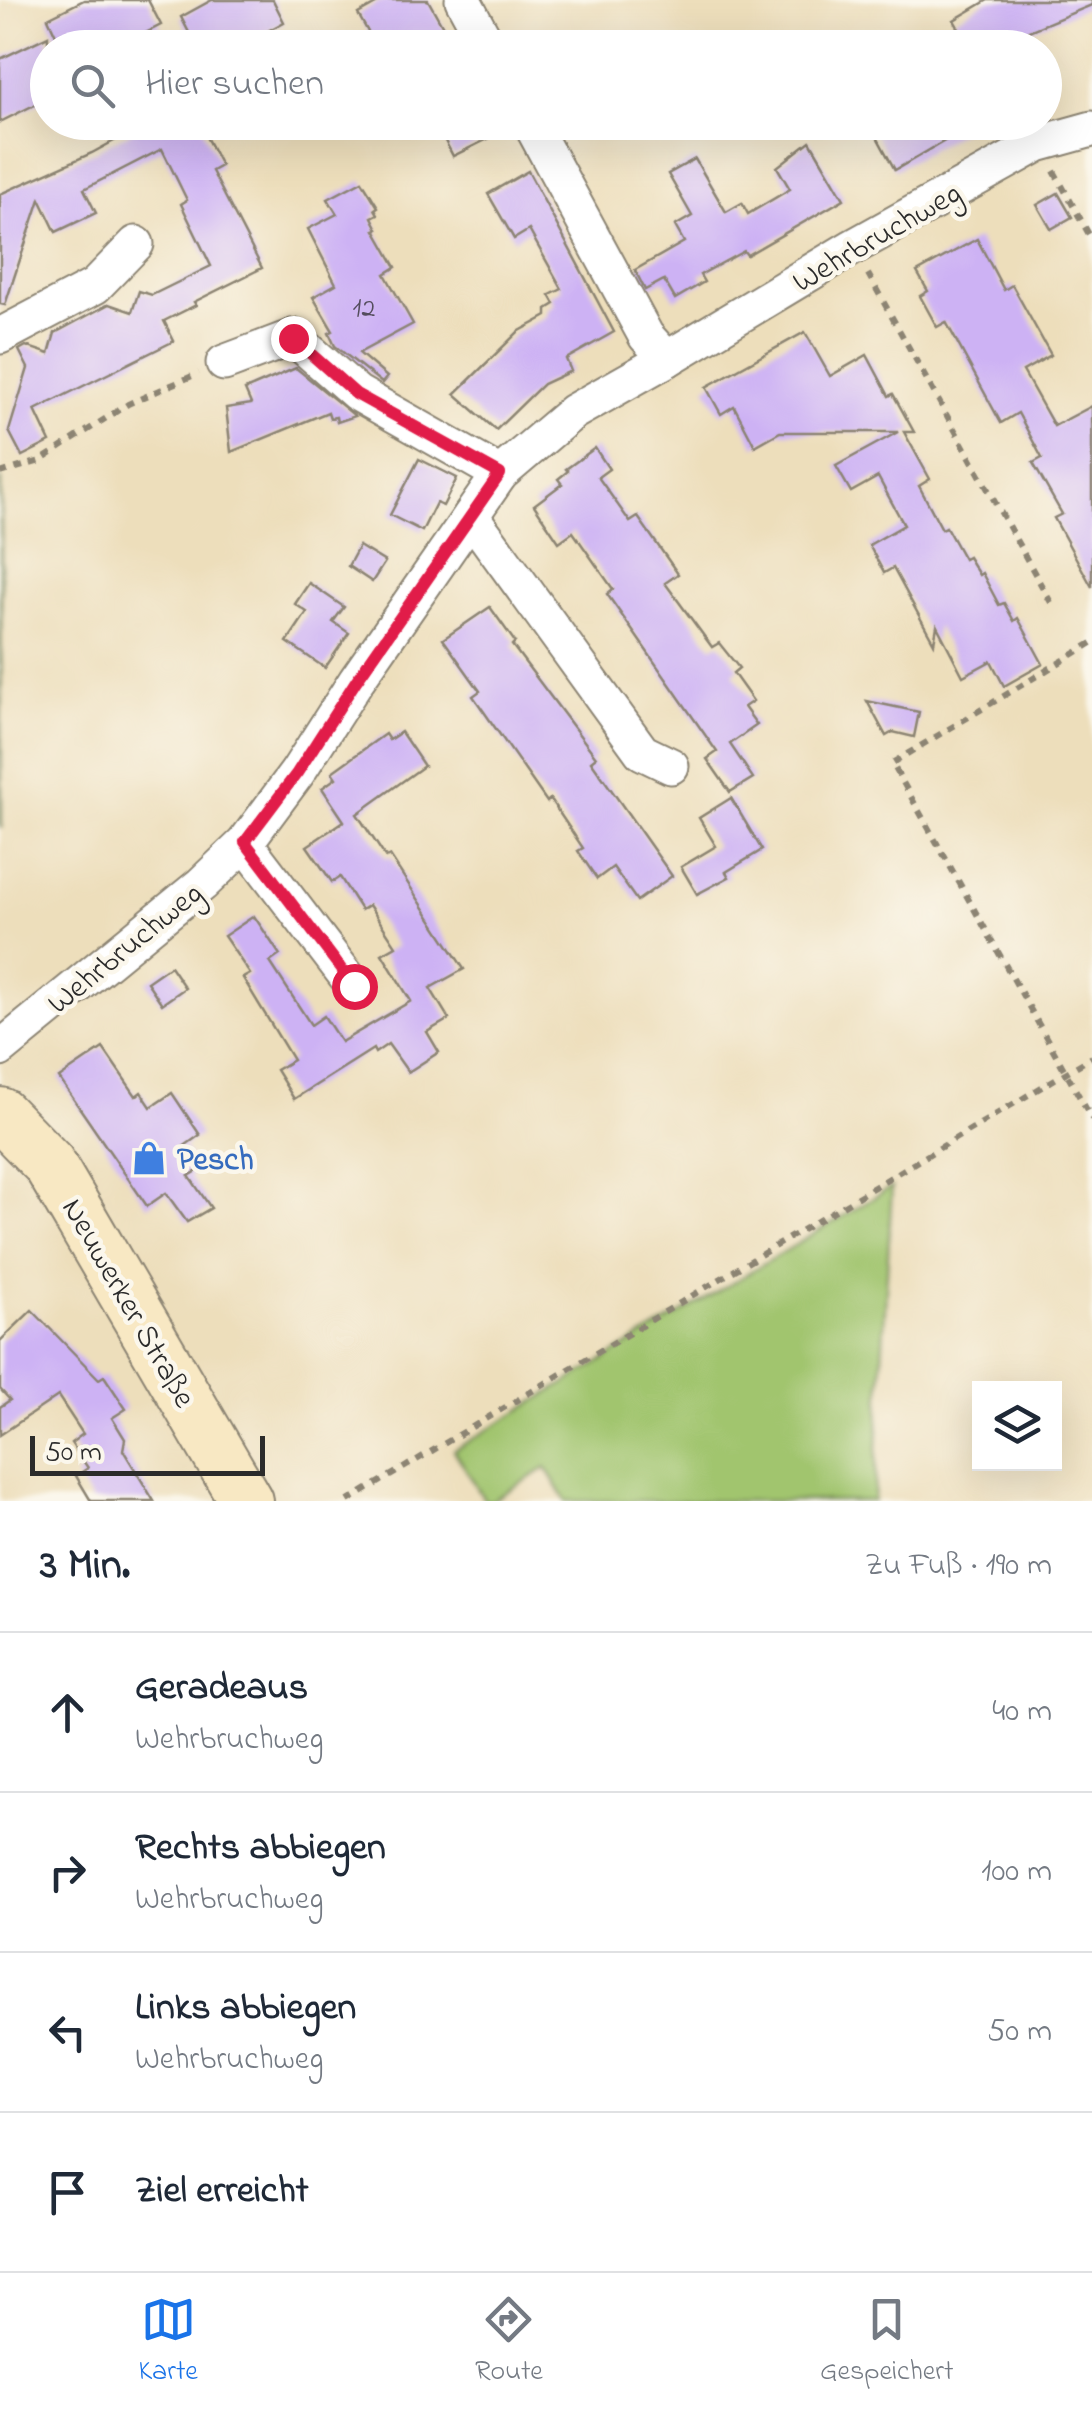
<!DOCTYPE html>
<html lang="de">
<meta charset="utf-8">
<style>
:root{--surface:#fff;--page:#f2f2f3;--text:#1f2937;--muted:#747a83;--line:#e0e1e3;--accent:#1a73e8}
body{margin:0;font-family:"Indie Flower",sans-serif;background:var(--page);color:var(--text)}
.controls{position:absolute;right:30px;bottom:30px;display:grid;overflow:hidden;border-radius:0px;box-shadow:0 10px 40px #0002}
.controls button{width:90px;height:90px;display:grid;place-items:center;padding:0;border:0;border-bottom:2px solid var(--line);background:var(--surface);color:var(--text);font:50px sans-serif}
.scale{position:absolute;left:30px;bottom:25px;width:235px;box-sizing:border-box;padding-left:10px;border:5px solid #2b2b2b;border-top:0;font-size:28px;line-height:35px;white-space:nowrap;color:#2b2b2b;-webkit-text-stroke:8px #fbf7ec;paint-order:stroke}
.stop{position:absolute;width:30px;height:30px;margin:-22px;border:8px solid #e11d48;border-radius:50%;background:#fff}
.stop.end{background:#e11d48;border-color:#fff;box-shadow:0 2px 10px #0008}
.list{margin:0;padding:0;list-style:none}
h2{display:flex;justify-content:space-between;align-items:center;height:130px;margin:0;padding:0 40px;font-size:42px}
h2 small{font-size:32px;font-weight:400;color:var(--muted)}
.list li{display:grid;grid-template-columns:65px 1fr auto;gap:30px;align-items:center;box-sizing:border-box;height:160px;padding:0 40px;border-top:2px solid var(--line)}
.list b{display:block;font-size:38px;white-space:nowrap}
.list p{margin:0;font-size:32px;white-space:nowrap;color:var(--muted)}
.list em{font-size:32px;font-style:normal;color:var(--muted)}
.icon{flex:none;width:55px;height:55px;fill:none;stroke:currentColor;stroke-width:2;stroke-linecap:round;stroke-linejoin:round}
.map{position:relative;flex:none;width:1092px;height:1501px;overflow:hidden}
.search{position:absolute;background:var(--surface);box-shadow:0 10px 40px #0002;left:30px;right:30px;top:30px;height:110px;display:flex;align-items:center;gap:25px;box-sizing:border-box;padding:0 35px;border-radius:55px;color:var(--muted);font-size:38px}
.sheet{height:770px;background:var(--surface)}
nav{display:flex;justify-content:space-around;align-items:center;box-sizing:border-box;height:140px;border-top:2px solid var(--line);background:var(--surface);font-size:28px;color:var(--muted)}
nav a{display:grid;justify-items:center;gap:5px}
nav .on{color:var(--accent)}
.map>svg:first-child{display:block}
</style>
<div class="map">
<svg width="1092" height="1501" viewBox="0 0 1092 1501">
<rect width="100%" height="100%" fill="#fbf7ec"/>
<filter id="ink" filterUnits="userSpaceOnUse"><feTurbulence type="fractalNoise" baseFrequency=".01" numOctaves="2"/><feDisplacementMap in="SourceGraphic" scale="20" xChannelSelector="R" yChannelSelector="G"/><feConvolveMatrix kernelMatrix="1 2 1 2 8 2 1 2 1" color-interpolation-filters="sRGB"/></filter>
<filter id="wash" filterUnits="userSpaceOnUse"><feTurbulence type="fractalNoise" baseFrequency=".0048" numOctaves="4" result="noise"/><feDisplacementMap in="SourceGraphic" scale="40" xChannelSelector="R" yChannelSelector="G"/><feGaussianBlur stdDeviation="2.25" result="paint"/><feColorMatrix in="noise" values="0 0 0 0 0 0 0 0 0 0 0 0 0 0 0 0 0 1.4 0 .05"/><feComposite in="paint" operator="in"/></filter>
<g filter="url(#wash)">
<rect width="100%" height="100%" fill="#eddebb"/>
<!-- green -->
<g fill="#a1c56e" stroke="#66784c" stroke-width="2.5">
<path d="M1,479L2,827H0V480Z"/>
<path d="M892,1187L874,1501H566L546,1468L491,1501H485L454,1450Z"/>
</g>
<g id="blocks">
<!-- building -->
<g fill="#cdb2f4">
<path d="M84,0H148L161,25L116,48H62L48,18Z"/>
<path d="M212,0H273L284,22L237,48H197L181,17Z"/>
<path d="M383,0H428L447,34L422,48H377L358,14Z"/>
<path d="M988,0H1092V5L1026,32L1035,48H970L954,20Z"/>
<path d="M48,36V98L0,122V59Z"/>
<path d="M149,122H215L202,129L221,166L212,171L262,268L194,302L196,305L164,321L174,341L35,410L50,442L22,456L9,431L28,368L19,350L26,346L49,354L55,333L109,304L132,312L139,291L152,295L211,266L181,204L187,200L162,149L84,189L96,213L56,232L40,199L5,305L0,304V194L92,153Z"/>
<path d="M435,122H509L510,128L453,156Z"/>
<path d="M869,122H977L895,170Z"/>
<path d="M810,141L844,199L747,255L744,251L700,275L704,282L675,299L664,280L645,290L635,270L684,242L675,226L692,216L668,174L695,159L726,212L742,203L748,214L790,189L777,167Z"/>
<path d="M528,171L614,332L566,359L571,371L543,384L496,430L455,394L518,332L547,316V309L555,304L550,295L562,289L529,230L514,239L488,194Z"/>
<path d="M362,181L378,207L375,209L378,214L372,217L378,229L375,230L396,267L385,274L413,324L359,353L387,377L382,383L335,346L329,333L333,331L313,297L336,284L308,229L337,214L328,199Z"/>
<path d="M1058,193L1072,217L1051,229L1037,205Z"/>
<path d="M977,239L1004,290L1012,285L1051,355L1023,371L1054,426L1092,406V587L1054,518L1062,514L1033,463L1042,458L1018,413L1001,423L946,322L937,327L920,296L928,291L917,272Z"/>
<path d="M805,332L830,376L867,355L889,396L893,394L914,432H904L930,479L919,486L942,529L946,527L964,559L968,557L979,575L982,573L999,605L1004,603L1014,621L1018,618L1043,664L1004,686L991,661L963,676L937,626L934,643L893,568L884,573L869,545L904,525L878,477L851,492L836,466L898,432H780L755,446L734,406L721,414L706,387Z"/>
<path d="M296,368L355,416L337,422L336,417L330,418L328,412L231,452L226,408L251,404L245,390Z"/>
<path d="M595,448L609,469L598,477L630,522L638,517L678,574L665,583L712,647L719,643L739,668L733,673L753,701L744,707L757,725L730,744L753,778L730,792L707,759L717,752L607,594L613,589L573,532L559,542L534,505L562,484L558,479L568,471L566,469Z"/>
<path d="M419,459L457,478L443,506L436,503L422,531L390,515Z"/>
<path d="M359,546L385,562L372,582L348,566Z"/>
<path d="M309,583L344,607L333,622L349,633L325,668L287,642L307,612L295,604Z"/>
<path d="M490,607L515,642L512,645L596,757L591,761L672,876L637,901L613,867L597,879L578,851L583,848L550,799L547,802L473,696L480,691L443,639Z"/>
<path d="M867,701L919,712L914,737L893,732L886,736Z"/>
<path d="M401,732L424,766L357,814L386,858L390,856L464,969L430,988L449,1019L427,1032L439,1052L408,1072L388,1044L375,1053L373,1049L294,1099L276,1070L293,1060L243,978L250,974L224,936L254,916L280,955L270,962L311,1025L324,1016L341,1042L411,1001L382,954L396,946L369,905L361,910L340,877L332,882L307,846L344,821L322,788L336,778L332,772L385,734L389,740Z"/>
<path d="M731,798L762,850L726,872L729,877L697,894L681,867L716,846L699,818Z"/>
<path d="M170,966L185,988L162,1004L147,982Z"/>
<path d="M103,1048L136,1096L141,1092L151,1107L172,1093L200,1135L183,1147L199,1170L189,1176L211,1208L187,1222L166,1193L147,1206L59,1078Z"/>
<path d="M32,1310L99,1379L104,1376L126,1409L112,1418L125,1439L123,1450L154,1501H91L76,1476L88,1468L71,1443L83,1434L58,1396L0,1435V1407L10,1400L0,1389V1341Z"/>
</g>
</g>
</g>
<g filter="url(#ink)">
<use href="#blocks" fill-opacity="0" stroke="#8c8473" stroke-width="2.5"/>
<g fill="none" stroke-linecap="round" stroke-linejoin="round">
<!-- street casing -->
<g stroke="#8c8473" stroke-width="39">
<g id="street">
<path d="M463,0L489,48"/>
<path d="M530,122L646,336L667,359"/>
<path d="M0,336L95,286L136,244"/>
<path d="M224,363L293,337L357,393L500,474"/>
<path d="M471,516L642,752L671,766"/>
<path d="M245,843L354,986"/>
<path d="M0,1049L202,884L245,843L297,773L356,681L500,474L573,412L667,359L853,247L1038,144L1092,129"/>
</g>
</g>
<!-- secondary casing -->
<g stroke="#8c8473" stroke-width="56">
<path id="secondary" d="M0,1114L49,1164L246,1501"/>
</g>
<!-- path -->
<g stroke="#8c8473" stroke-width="6" stroke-dasharray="8 8" stroke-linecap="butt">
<path d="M1054,171L1092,240"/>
<path d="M868,274L1054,608"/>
<path d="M0,473L40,461L128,404L199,373"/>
<path d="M1092,643L892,763L1092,1119"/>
<path d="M348,1501L1092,1057"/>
</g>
<!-- street -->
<use href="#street" stroke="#fff" stroke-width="35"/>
<!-- secondary -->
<use href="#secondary" stroke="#f8e8c3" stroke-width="52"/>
</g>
</g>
<g fill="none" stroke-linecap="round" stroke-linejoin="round" filter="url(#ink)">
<!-- route -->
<path stroke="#e11d48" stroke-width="12" d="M293,338L356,394L500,474L356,681L297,773L245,842L354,986"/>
</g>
<!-- icons -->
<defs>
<g id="shop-bare" transform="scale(2.7)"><path d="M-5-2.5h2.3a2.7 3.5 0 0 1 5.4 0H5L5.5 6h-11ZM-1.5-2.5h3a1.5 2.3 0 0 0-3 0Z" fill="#3f7fe0" stroke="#fbf7ec" stroke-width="2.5" paint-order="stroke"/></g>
</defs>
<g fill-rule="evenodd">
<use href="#shop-bare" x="149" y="1158"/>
</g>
<g text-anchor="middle" stroke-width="9" stroke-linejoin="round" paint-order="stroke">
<!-- number labels -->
<g font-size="28" fill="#544d5d">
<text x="364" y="316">12</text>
</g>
<!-- street labels -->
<g font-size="32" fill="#2b2b2b" stroke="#fbf7ec">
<text transform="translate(876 236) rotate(-30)" y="11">Wehrbruchweg</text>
<text transform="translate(124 947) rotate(-39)" y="11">Wehrbruchweg</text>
<text transform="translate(130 1302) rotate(60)" y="11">Neuwerker Straße</text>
</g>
<!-- shop labels -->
<g font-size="32" font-weight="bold" fill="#366cbe" stroke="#fbf7ec" text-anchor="start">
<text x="177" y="1169">Pesch</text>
</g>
</g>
</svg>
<div class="controls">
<button><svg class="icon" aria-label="layers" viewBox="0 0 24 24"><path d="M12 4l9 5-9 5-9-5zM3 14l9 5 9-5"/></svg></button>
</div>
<div class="scale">50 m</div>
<div class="stop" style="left:354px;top:986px"></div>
<div class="stop end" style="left:293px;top:338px"></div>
<div class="search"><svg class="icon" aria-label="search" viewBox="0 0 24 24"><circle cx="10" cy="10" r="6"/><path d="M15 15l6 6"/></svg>Hier suchen</div>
</div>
<section class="sheet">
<h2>3 Min.<small>Zu Fuß · 190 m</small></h2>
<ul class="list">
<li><svg class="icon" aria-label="ahead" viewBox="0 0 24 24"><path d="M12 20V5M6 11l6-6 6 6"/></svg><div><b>Geradeaus</b><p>Wehrbruchweg</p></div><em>40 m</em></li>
<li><svg class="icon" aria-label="right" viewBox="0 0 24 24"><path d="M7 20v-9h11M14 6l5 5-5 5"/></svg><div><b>Rechts abbiegen</b><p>Wehrbruchweg</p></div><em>100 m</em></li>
<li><svg class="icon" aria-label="left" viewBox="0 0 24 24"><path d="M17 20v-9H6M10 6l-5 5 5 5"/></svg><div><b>Links abbiegen</b><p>Wehrbruchweg</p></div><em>50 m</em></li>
<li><svg class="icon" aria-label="arrive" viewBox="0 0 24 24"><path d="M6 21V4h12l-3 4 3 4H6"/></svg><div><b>Ziel erreicht</b></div></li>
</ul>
</section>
<nav>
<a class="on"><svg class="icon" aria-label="map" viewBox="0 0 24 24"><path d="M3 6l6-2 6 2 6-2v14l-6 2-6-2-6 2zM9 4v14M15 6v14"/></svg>Karte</a>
<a><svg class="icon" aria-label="directions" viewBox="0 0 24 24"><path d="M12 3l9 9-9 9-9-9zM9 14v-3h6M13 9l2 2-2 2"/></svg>Route</a>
<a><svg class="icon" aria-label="saved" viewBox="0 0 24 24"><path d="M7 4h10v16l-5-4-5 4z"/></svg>Gespeichert</a>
</nav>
